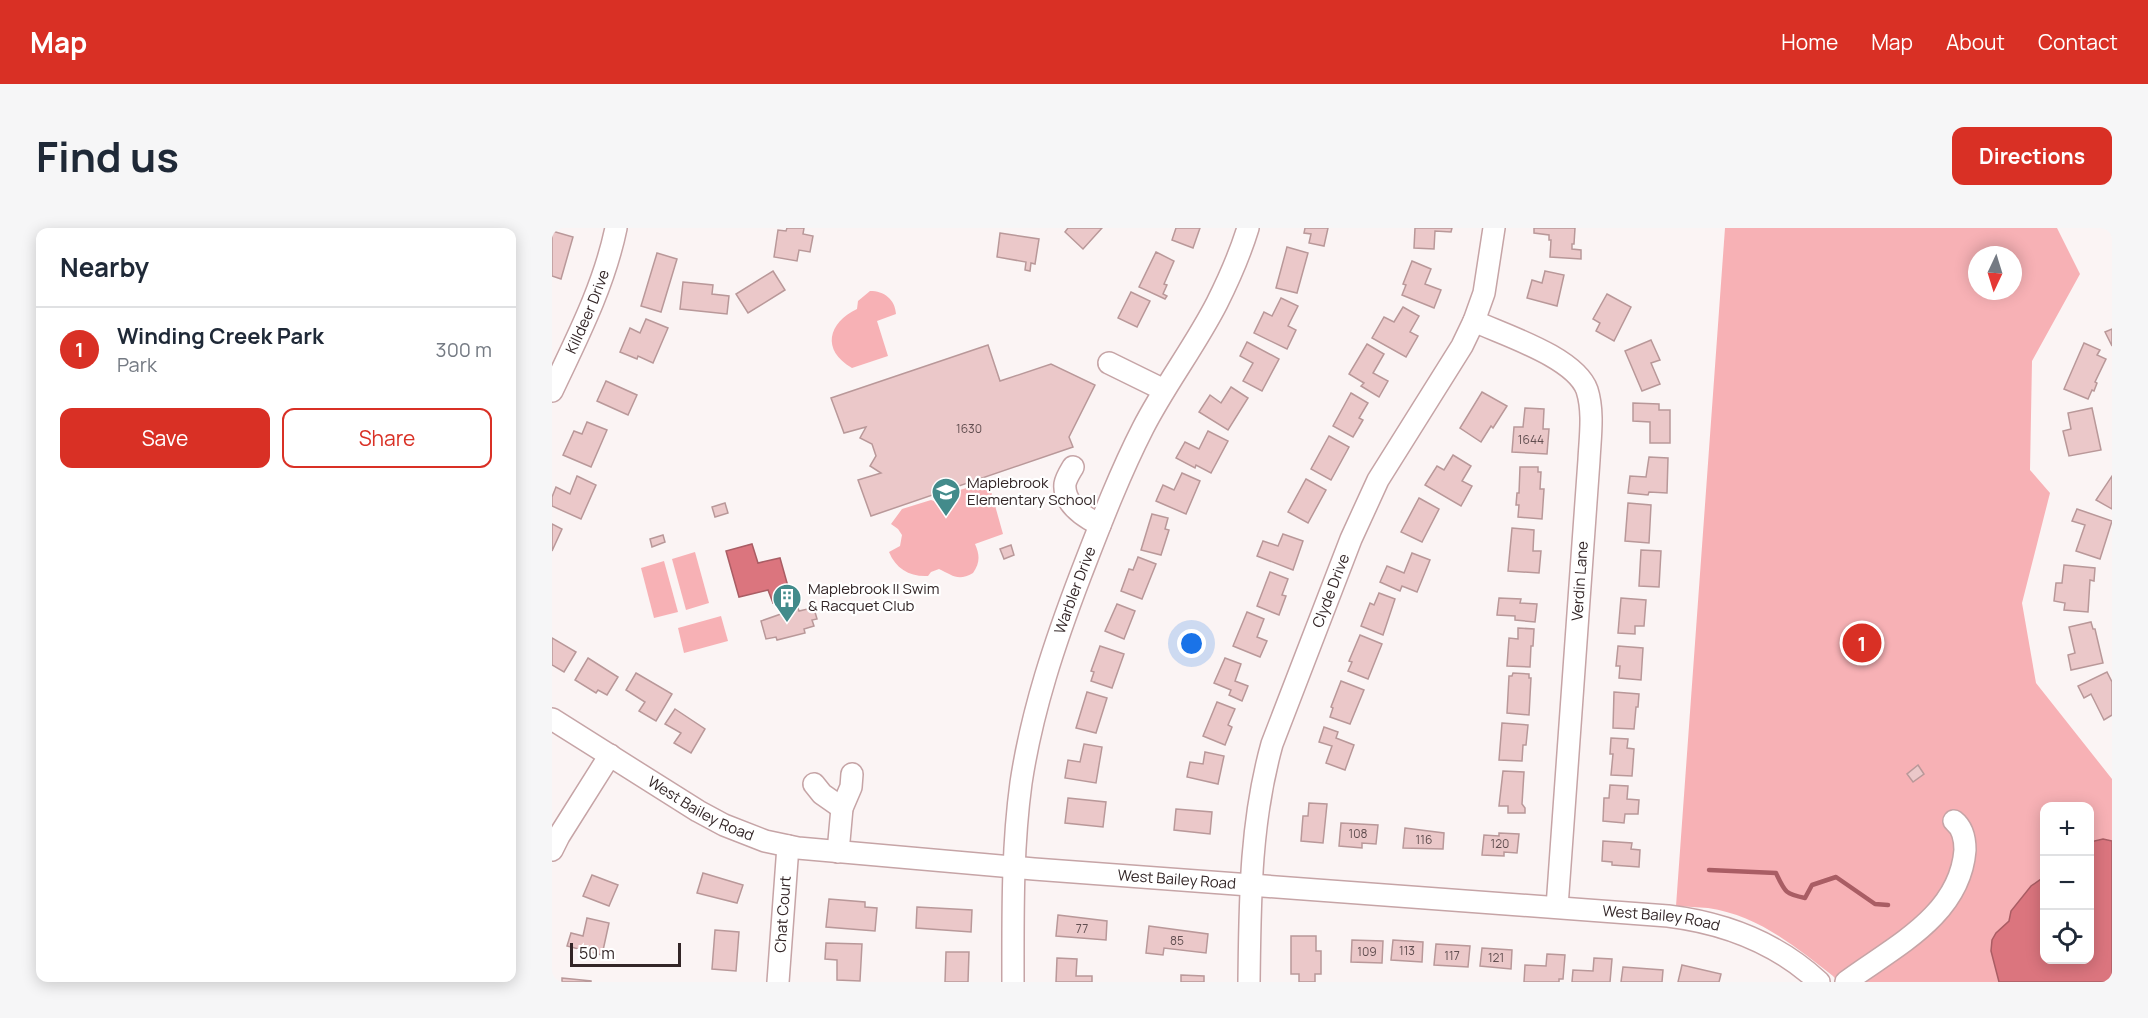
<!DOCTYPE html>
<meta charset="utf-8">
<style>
:root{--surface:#fff;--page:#f6f6f7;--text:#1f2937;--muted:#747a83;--line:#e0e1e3;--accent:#d93025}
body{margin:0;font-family:Manrope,sans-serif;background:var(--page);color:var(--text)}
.controls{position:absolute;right:18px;bottom:18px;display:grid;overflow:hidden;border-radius:12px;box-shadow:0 3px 15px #0003}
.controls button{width:54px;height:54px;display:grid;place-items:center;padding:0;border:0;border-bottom:2px solid var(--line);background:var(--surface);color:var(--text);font:30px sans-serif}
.compass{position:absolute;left:1416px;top:18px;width:54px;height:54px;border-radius:50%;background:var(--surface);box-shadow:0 3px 15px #0003;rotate:184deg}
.scale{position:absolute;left:18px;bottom:15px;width:111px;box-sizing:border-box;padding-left:6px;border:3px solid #332627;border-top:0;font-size:16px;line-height:21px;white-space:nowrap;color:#332627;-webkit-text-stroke:4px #fff;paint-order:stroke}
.you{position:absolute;left:640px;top:416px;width:21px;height:21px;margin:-15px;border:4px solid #fff;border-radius:50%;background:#1a73e8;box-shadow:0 0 0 9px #1a73e833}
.badge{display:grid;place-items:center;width:39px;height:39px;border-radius:50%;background:var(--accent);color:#fff;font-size:20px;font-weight:700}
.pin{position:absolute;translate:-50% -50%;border:3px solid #fff;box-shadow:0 2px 6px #0006}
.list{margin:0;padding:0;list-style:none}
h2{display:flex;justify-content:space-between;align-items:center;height:78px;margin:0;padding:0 24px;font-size:26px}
h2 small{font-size:20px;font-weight:400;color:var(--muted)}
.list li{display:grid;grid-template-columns:39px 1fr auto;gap:18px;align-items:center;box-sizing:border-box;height:84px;padding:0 24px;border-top:2px solid var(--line)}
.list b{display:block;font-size:22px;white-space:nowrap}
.list p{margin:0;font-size:20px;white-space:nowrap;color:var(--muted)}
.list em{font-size:20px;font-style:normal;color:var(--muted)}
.actions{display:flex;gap:12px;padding:18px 24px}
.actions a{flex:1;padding:14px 0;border:2px solid var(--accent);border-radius:12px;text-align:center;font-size:21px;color:var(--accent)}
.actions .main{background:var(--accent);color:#fff}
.icon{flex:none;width:33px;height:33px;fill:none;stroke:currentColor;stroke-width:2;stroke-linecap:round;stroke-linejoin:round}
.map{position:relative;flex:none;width:1560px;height:754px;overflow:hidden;border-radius:12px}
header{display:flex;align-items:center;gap:36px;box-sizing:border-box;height:84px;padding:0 30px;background:var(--accent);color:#fff}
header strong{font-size:28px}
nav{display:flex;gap:33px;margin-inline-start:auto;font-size:21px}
.intro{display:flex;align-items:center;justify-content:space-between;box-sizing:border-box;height:144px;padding:0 36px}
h1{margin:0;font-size:42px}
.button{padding:15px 27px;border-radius:12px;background:var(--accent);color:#fff;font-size:21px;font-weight:700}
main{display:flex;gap:36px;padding:0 36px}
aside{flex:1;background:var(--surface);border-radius:12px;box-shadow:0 3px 15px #0003}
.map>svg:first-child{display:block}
</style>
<header>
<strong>Map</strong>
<nav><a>Home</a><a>Map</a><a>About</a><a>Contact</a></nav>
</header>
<div class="intro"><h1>Find us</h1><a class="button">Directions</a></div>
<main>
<aside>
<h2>Nearby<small></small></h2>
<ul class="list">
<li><span class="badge">1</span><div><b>Winding Creek Park</b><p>Park</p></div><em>300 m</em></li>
</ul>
<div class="actions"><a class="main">Save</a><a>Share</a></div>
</aside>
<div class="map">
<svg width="1560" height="754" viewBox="0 0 1560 754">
<rect width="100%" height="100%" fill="#fbf4f4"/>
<!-- green -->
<g fill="#f7b1b5" fill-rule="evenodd">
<path d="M1173,0H1505L1528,46L1480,133L1478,242L1498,265L1470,375L1484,455L1560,551V754H1286L1281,748C1243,718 1205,687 1156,680C1146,679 1135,679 1124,678ZM1425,27H1461V63H1425ZM1492,578H1538V732H1492Z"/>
<path d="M318,63C332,63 343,71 344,86L325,93L336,128L300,140C269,122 276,95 305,81L306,73Z"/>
<path d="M437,256L451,306L423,316C428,327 428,335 421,345C406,354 400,347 387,341L379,344L376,348C358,349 344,341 337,324L348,318L350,307L346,301L339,296L350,281L379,272L385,274L392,272L395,266L424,257L429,259Z"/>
<path d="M143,324L157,375L134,382L120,331Z"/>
<path d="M112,333L126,384L102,390L89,340Z"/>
<path d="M169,388L176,413L132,425L126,400Z"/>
</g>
<!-- water -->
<g fill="#db757e" stroke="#a95d64" stroke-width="1.5">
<path d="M200,316L206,335L228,330L239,369L221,375L216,362L187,369L174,323Z"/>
<path d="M1551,611L1560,613V754H1447L1439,723L1440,712L1444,705L1457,693L1459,683L1479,658L1492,649V732H1538V614Z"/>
</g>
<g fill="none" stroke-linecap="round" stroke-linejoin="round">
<!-- stream -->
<path stroke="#a95d64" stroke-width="4.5" d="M1157,642L1224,645C1233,664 1233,666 1253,670L1260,657L1284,649L1323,676L1336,677"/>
</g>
<!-- building -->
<g fill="#ebc8c9" stroke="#b99899" stroke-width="1.5">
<path d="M235,0H252L251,6L261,8L258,24L247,22L245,33L222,29L226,2L234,3Z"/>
<path d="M516,0H550L531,21L513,4Z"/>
<path d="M624,0H648L641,20L620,12Z"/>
<path d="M753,0H776L772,18L757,15L759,6L752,5Z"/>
<path d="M863,0H900L899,4L883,3L882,21L862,20Z"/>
<path d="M982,0H1023L1022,16H1020V21L1029,22V31L998,29L999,12H997V7L982,5Z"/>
<path d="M0,3L21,9L9,51L0,48Z"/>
<path d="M448,5L487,11L483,36L479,35L478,43L473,42L474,34L445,29Z"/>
<path d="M735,19L756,25L745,65L724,60Z"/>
<path d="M604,24L622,33L612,56L615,57L611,66L615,68L613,71L587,59Z"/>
<path d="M105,25L125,31L109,84L89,78Z"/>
<path d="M860,33L879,41L873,56L889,62L882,80L850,67L854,57L851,56Z"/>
<path d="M221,43L233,62L196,85L184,66Z"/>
<path d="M993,43L1012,47L1005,78L975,70L980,52L990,55Z"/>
<path d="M131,54L161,57L160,66L177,68L175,86L128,81Z"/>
<path d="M579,64L598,73L585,99L566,90Z"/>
<path d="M1055,66L1079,79L1062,113L1044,103L1048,95L1041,91Z"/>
<path d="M729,70L746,78L736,98L744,102L735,121L702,105L712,84L720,88Z"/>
<path d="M851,79L867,88L858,104L866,108L854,129L820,110L832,89L842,94Z"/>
<path d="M94,91L116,100L101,135L86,128L85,131L68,124L78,100L88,105Z"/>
<path d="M1560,101V118L1553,104Z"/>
<path d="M1099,112L1108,132L1099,135L1108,156L1090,163L1073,123Z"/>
<path d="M695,114L727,131L710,163L691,153L701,135L688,128Z"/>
<path d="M1532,115L1548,122L1545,127L1554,131L1543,154L1545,155L1542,163L1540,162L1536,171L1512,161Z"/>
<path d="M815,116L832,126L821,145L836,153L827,169L809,158L812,155L797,146Z"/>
<path d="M436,117L448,153L499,136L543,157L517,209L521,219L319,288L306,252L329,245L318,238L324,228L320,216L308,210L314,199L292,205L279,170Z"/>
<path d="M54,153L85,167L76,187L45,173Z"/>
<path d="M679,159L696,170L676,202L647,184L658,167L669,175Z"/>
<path d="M930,164L955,178L941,200L939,198L929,214L908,200Z"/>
<path d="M799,165L816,175L807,190L811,192L801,209L781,198Z"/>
<path d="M1081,175L1107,176V182H1118V215H1098V194L1081,193Z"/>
<path d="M973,180L992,181L991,201H997L995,226L960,224L962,199H971Z"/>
<path d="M1540,180L1549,222L1517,228L1511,203L1519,201L1516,185Z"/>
<path d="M35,194L55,202L39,239L11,227L22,203L30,206Z"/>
<path d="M656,203L676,213L659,245L644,237L643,240L624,230L633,214L647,221Z"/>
<path d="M777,208L797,219L779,252L759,241Z"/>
<path d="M901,227L919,238L910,253L920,258L909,278L873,257L885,238L892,242Z"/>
<path d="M1097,229L1116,230L1115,265L1097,264L1096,267L1076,265L1078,248L1094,249Z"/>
<path d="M968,239H986V244H989L988,261H992L990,291L966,289L967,277H964L965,265H967Z"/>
<path d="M630,245L648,253L634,286L604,273L611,257L622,262Z"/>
<path d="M25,248L44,257L29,291L0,278V269L4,259L18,266Z"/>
<path d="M1560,248V281L1544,272Z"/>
<path d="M754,251L774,262L756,295L736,284Z"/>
<path d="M867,270L887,281L870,314L849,304Z"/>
<path d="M173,275L176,285L163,289L160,279Z"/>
<path d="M1076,275L1099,277L1097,315L1073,313Z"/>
<path d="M1525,281L1560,293L1548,331L1524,323L1533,297L1520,293Z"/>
<path d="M600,286L616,290L613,301L617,302L609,327L589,322Z"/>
<path d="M0,296L10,301L0,323Z"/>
<path d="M960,300L982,302L981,323H989L987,345L956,343Z"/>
<path d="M731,306L751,313L741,342L705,328L711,313L726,318Z"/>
<path d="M111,307L113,314L100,319L98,311Z"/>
<path d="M459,317L462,327L452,331L448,321Z"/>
<path d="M1089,322L1109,323L1107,359L1087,358Z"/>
<path d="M860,325L878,332L865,364L850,358L848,363L828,354L835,338L852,345Z"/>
<path d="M586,329L604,336L590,371L569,363L577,341L581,342Z"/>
<path d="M1512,337L1543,340L1542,353L1538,352L1536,384L1512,382L1513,375L1502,373L1504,355H1510Z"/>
<path d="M718,344L736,351L730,367L734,368L727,387L705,378Z"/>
<path d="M827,365L843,371L831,407L809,398L818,375L822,377Z"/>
<path d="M947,370L969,371L968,375L985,376L983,394L963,392V388L945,387Z"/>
<path d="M1069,370L1094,372L1092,398H1083V406L1066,405Z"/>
<path d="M565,376L583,383L572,411L553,403Z"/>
<path d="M261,377L265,391L260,392L262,398L252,401L253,405L225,412L224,409L214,411L209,393L246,380L247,383L256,381V378Z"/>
<path d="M695,384L712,391L705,409L715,413L708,429L681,418Z"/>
<path d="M1539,394L1541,401H1543L1551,435L1519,442L1516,427L1523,425L1517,399Z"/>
<path d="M966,400L982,401L981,418H979L978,439L955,438L957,410L966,411Z"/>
<path d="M808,407L830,416L816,451L796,443L800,434L797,433Z"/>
<path d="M0,410L24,424L12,444L0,437Z"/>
<path d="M548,418L572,426L560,460L539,453L542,444L539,443Z"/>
<path d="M1066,418L1091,420L1089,452L1067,450L1068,438H1064Z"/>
<path d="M36,430L66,449L55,467L46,462L44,465L23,452Z"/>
<path d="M673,430L689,436L683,453L696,458L690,473L677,467L679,462L662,455Z"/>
<path d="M1555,444L1560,454V487L1552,492L1539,466L1532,470L1526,458Z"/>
<path d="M84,445L120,466L104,493L87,483L93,474L74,462Z"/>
<path d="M961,445L977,446V450H979L977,487L955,485L957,448H960Z"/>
<path d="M789,453L812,462L798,496L778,489L781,480L779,479Z"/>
<path d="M535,464L555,470L544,505L524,500Z"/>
<path d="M1062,464L1087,466L1086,479H1084L1082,501L1061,500Z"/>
<path d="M665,474L683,481L676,497L680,499L673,517L651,508Z"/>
<path d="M123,481L153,501L139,525L122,515L129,505L113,496Z"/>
<path d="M950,495L976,497L974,517H971L970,533L947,532Z"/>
<path d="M772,499L786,504L784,510L802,517L793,542L774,535L780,518L767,514Z"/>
<path d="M1059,510L1076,511L1075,520L1082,521L1080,548L1059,547L1061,526H1058Z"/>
<path d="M532,516L550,519L544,555L513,550L516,532L528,534Z"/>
<path d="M653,524L672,528L666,556L635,549L638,534L651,536Z"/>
<path d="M1366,537L1372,546L1361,554L1355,546Z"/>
<path d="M951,543L972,544L970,576L973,580V585H956V578H947Z"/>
<path d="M1058,557L1076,558L1075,571L1087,572L1086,586H1073L1072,595L1051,593L1052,570H1057Z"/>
<path d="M516,570L554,574L551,599L513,595Z"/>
<path d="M757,575L775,576L771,615L749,613L751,588H756Z"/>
<path d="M624,581L660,584L658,606L622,602Z"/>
<path d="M789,595L826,597L824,616L810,615V620L787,618Z"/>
<path d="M853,600L892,605L891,621L851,620Z"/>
<path d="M947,605L967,606L965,625L952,624V628L930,627L932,607L947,608Z"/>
<path d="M1051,613L1080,615L1079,621L1088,622L1087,639L1060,637V634L1050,633Z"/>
<path d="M151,645L191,657L185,675L145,665Z"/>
<path d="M40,647L66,657L57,678L31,668Z"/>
<path d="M277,671L313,674V679L325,680L323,703L274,699Z"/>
<path d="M365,679L420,682L419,704L364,700Z"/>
<path d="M506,687L555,693L554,712L504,708Z"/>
<path d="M35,690L57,695L50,727L15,718L19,705L31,708Z"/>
<path d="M597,698L656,706L654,725L612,720L611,727L594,725Z"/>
<path d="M163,702L187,704L184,743L160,741Z"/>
<path d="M739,708H764V723H769V746H763V754H747V746H739Z"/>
<path d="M800,712L831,713L830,735L799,734Z"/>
<path d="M841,712L871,714L870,734L839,732Z"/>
<path d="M274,715L310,716L308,753L285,752V732L273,731Z"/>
<path d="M884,716L918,718L916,739L882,737Z"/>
<path d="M930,720L960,722L959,741L928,738Z"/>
<path d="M394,724H417L416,754H393Z"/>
<path d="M995,726L1013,727L1011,751H1007V754H972L973,737L994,738Z"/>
<path d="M505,730L525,731L524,748H540V754H504Z"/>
<path d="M1042,730L1060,731L1058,754H1020L1021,742L1041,743Z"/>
<path d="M1130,737L1169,746L1167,754H1126Z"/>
<path d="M1071,739L1111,742L1110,754H1069Z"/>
<path d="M629,747L652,748V754H629Z"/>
<path d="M10,750L39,753V754H10Z"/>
</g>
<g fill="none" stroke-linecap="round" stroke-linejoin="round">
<!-- minor casing -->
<g stroke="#c6a4a6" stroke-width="24">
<g id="minor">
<path d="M922,93C952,107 1023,129 1035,162C1042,184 1038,210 1037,232L1005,679"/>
<path d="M557,135L612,162"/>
<path id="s1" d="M0,163C25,110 52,58 64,0"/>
<path d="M521,239C518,244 514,250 513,256C511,276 534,290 548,297"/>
<path id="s2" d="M0,491L146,583L172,597L213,613L246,620L482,641L1116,688C1173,695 1224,714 1267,754"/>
<path d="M262,556L270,566L290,580"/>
<path d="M0,622L7,608L58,527"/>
<path d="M286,624L290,580L299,559L300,546"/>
<path id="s3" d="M226,754L236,618"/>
<path id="s4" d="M461,754C461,688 460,621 469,555C480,482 503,414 529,346C548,297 567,247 591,200C613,157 643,118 665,75C677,51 688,26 696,0"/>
<path id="s5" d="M697,754C698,673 698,595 720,516L799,311L826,252L910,118L922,93L932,65L942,0"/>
<path d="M1294,754C1341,719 1408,688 1413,622C1413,611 1411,600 1402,593"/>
</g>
</g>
<!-- minor -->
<use href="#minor" stroke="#fff" stroke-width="21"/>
</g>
<!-- icons -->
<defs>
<g id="school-pin" transform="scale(1.5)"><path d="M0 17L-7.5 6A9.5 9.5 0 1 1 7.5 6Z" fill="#438b8b" stroke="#fff"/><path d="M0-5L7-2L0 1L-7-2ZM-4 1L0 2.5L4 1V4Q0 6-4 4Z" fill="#fff"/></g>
<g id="building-pin" transform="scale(1.5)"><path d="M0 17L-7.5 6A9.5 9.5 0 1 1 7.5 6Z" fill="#438b8b" stroke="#fff"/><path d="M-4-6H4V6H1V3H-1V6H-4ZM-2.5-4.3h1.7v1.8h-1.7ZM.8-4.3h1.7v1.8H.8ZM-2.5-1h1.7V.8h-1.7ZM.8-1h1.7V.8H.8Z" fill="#fff"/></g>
</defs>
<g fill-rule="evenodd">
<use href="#school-pin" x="394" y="264"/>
<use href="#building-pin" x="235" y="370"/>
</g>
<g text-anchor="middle" stroke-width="4.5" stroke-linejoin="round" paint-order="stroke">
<!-- number labels -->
<g font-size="12" fill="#614e50">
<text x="417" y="205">1630</text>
<text x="979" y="216">1644</text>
<text x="806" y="610">108</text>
<text x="872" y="616">116</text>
<text x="948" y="620">120</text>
<text x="530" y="705">77</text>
<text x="625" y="717">85</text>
<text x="855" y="727">113</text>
<text x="815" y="728">109</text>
<text x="900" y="732">117</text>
<text x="944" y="734">121</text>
</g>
<!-- street labels -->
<g font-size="15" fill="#332627" stroke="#fff">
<text dy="5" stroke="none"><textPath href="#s1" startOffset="87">Killdeer Drive</textPath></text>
<text transform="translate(1028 353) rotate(-86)" y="5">Verdin Lane</text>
<text dy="5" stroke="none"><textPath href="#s4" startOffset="400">Warbler Drive</textPath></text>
<text dy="5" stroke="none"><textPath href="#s5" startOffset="404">Clyde Drive</textPath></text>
<text dy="5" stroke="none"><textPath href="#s2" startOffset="174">West Bailey Road</textPath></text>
<text dy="5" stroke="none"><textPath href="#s2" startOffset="660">West Bailey Road</textPath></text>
<text dy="5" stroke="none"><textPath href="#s3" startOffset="68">Chat Court</textPath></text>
<text dy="5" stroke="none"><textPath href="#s2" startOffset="1146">West Bailey Road</textPath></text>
</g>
<!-- poi labels -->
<g font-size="15" fill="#332627" stroke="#fff" text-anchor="start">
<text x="415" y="260">Maplebrook<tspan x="415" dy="17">Elementary School</tspan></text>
<text x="256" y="366">Maplebrook II Swim<tspan x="256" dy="17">&amp; Racquet Club</tspan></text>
</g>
</g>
</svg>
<div class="controls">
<button>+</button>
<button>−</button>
<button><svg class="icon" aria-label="locate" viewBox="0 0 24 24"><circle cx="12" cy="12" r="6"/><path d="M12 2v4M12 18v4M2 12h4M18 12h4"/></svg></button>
</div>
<svg class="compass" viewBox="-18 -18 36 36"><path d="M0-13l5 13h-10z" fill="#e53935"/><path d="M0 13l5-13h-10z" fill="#747a83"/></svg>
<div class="scale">50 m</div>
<div class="you"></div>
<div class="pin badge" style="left:1310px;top:415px">1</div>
</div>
</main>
